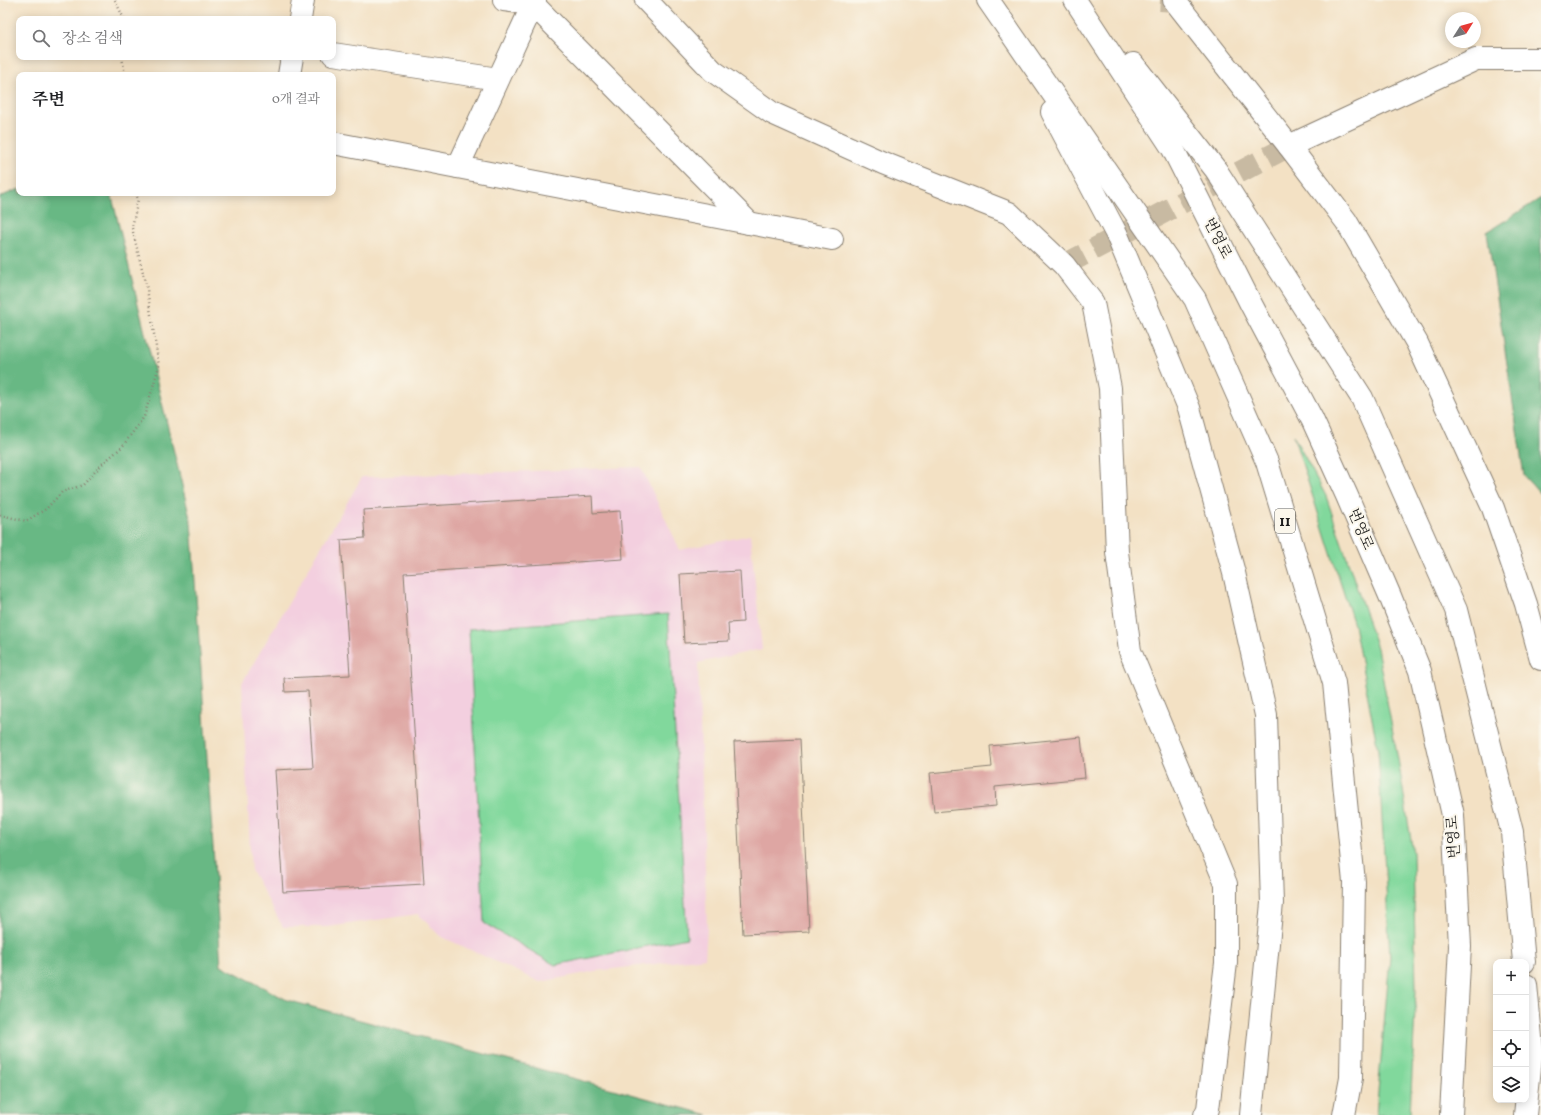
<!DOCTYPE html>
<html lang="ko">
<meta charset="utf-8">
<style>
:root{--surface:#fff;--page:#f2f2f2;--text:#202124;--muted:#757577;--line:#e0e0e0}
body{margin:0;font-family:Vollkorn,"Noto Serif KR",serif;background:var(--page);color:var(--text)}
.controls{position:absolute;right:12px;bottom:12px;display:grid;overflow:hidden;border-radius:8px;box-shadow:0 2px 10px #0003}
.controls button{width:36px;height:36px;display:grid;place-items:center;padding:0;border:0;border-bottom:1px solid var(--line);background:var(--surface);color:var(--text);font:20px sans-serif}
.compass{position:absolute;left:1445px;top:12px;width:36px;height:36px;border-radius:50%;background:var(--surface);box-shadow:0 2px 10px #0003;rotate:53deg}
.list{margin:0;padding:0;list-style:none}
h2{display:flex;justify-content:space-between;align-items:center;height:52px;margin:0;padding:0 16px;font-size:17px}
h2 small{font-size:13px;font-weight:400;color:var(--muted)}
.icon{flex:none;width:22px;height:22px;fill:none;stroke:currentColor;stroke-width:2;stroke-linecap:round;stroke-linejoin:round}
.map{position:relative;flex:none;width:1541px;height:1115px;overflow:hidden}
.search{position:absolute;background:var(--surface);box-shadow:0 2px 10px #0003;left:16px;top:16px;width:320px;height:44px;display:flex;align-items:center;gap:10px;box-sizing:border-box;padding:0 14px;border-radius:8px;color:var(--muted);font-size:15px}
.panel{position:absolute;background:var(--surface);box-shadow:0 2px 10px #0003;left:16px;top:72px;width:320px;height:124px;border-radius:8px}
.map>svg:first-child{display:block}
</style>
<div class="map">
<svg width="1541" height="1115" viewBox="0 0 1541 1115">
<rect width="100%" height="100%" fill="#fbf7ec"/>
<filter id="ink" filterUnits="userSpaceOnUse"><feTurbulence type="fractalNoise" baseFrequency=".025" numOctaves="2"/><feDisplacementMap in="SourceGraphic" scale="8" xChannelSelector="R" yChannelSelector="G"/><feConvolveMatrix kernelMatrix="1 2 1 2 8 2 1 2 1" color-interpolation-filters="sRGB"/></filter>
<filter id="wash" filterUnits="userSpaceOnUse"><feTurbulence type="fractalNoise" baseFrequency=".012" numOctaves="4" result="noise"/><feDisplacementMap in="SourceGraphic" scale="16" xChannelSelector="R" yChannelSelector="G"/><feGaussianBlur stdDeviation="0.9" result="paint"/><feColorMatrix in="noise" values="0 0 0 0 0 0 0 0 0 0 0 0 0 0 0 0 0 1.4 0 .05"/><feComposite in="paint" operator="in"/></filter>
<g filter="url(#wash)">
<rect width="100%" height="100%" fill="#f3e1c4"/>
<!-- built -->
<path fill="#f3cfdf" d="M641,467L680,550L750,535L762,649L698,663L707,927L705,958L596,971L540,982L440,936L418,914L328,927H283L251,870L242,683L362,477Z"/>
<!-- green -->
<g fill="#81d89c" stroke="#4e7a5c">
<path d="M1293,435L1326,496L1377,648L1399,765L1413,853L1416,990L1410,1115H1376L1390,957L1378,750L1354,625Z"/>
<path d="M668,614L687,938L555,965L484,923L469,629Z"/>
</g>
<!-- forest -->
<g fill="#68b884" stroke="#426a50">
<path d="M19,189V193H111L191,522L221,965L287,1000L708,1115H0V197Z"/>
<path d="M1541,198V495L1524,476L1487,232Z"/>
</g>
<g id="blocks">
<!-- building -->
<g fill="#dea6a3">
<path d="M592,496L593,513L620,511L623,559L404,573L424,884L283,892L275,770L313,768L308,691L285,692L284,678L350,675L341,540L365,538L363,510Z"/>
<path d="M740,571L743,622L728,623L729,641L684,643L680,574Z"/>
<path d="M1081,737L1085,778L995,787L996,806L934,812L930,773L992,767L990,746Z"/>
<path d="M800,739L809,931L743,934L734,742Z"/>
</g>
</g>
</g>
<g filter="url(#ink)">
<use href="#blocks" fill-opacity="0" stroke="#887e70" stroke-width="1"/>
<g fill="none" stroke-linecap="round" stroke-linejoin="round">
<!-- minor-tunnel -->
<g stroke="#c8baa2" stroke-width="22" stroke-dasharray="22 11" stroke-linecap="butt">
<path d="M1160,0L1175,1"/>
<path d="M1064,265L1289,146"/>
</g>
<!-- minor casing -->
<g stroke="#887e70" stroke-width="24">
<g id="minor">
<path d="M504,0L533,4L749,223"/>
<path d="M646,0L713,71L772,113L883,163L1009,213L1064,265L1093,303L1110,388L1117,552L1130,651L1226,884V963L1208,1109L1205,1115"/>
<path d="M1174,0L1289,146L1346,221L1417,343L1493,508L1526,604L1541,659"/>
<path d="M300,19L303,0"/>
<path d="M333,54L498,79"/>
<path d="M289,75L292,57"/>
<path d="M333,143L832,239"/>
<path d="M1289,146L1476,59H1541"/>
<path d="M458,167L535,0"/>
</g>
</g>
<!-- highway casing -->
<g stroke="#887e70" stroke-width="24">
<g id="highway">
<path d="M988,0L1195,299L1267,462L1334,683L1354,882L1351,1078L1344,1115"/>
<path d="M1075,0L1173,149L1252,306L1312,419L1347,496L1390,596L1420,671L1453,815L1460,946L1451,1115"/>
<path d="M1133,64L1216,170L1362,398L1456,610L1512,832L1524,962"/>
<path d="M1052,112L1117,235L1189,408L1234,573L1266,715L1272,903L1251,1115"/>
<path d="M1525,1115L1532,1048L1526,985"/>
</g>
</g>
<!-- path -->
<g stroke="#887e70" stroke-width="2.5" stroke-dasharray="1 3" stroke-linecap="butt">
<path d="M115,0L124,19"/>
<path d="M122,57L125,75"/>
<path d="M0,515L26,521L46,509L62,492L83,485L102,464L122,447L144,417L159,366L147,289L132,228L138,199L135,193"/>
</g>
<!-- minor -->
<use href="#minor" stroke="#fff" stroke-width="22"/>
<!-- highway -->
<use href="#highway" stroke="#fff" stroke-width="22"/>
</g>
</g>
<g text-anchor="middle" stroke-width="4" stroke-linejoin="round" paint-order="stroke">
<!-- shield labels -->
<rect fill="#fbf7ec" stroke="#5f5e5a" stroke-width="1" x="1275" y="509" width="20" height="24" rx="3"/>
<g font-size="14" font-weight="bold" fill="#1c1c1c">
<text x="1285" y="526">11</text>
</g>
<!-- street labels -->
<g font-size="15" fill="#1c1c1c" stroke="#fbf7ec">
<text transform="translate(1218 238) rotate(63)" y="5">번영로</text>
<text transform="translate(1361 529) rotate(67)" y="5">번영로</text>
<text transform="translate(1453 837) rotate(-94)" y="5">번영로</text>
</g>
</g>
</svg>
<div class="controls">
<button>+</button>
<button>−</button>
<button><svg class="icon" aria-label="locate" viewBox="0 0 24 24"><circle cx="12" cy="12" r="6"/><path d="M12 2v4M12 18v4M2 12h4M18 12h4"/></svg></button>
<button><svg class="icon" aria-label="layers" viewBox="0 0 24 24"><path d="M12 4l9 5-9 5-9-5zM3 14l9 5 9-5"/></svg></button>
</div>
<svg class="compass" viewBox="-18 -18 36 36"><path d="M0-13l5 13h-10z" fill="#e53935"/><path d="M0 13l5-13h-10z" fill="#757577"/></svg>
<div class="search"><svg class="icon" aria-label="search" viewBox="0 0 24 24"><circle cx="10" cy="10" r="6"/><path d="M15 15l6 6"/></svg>장소 검색</div>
<section class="panel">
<h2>주변<small>0개 결과</small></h2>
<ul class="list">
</ul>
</section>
</div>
